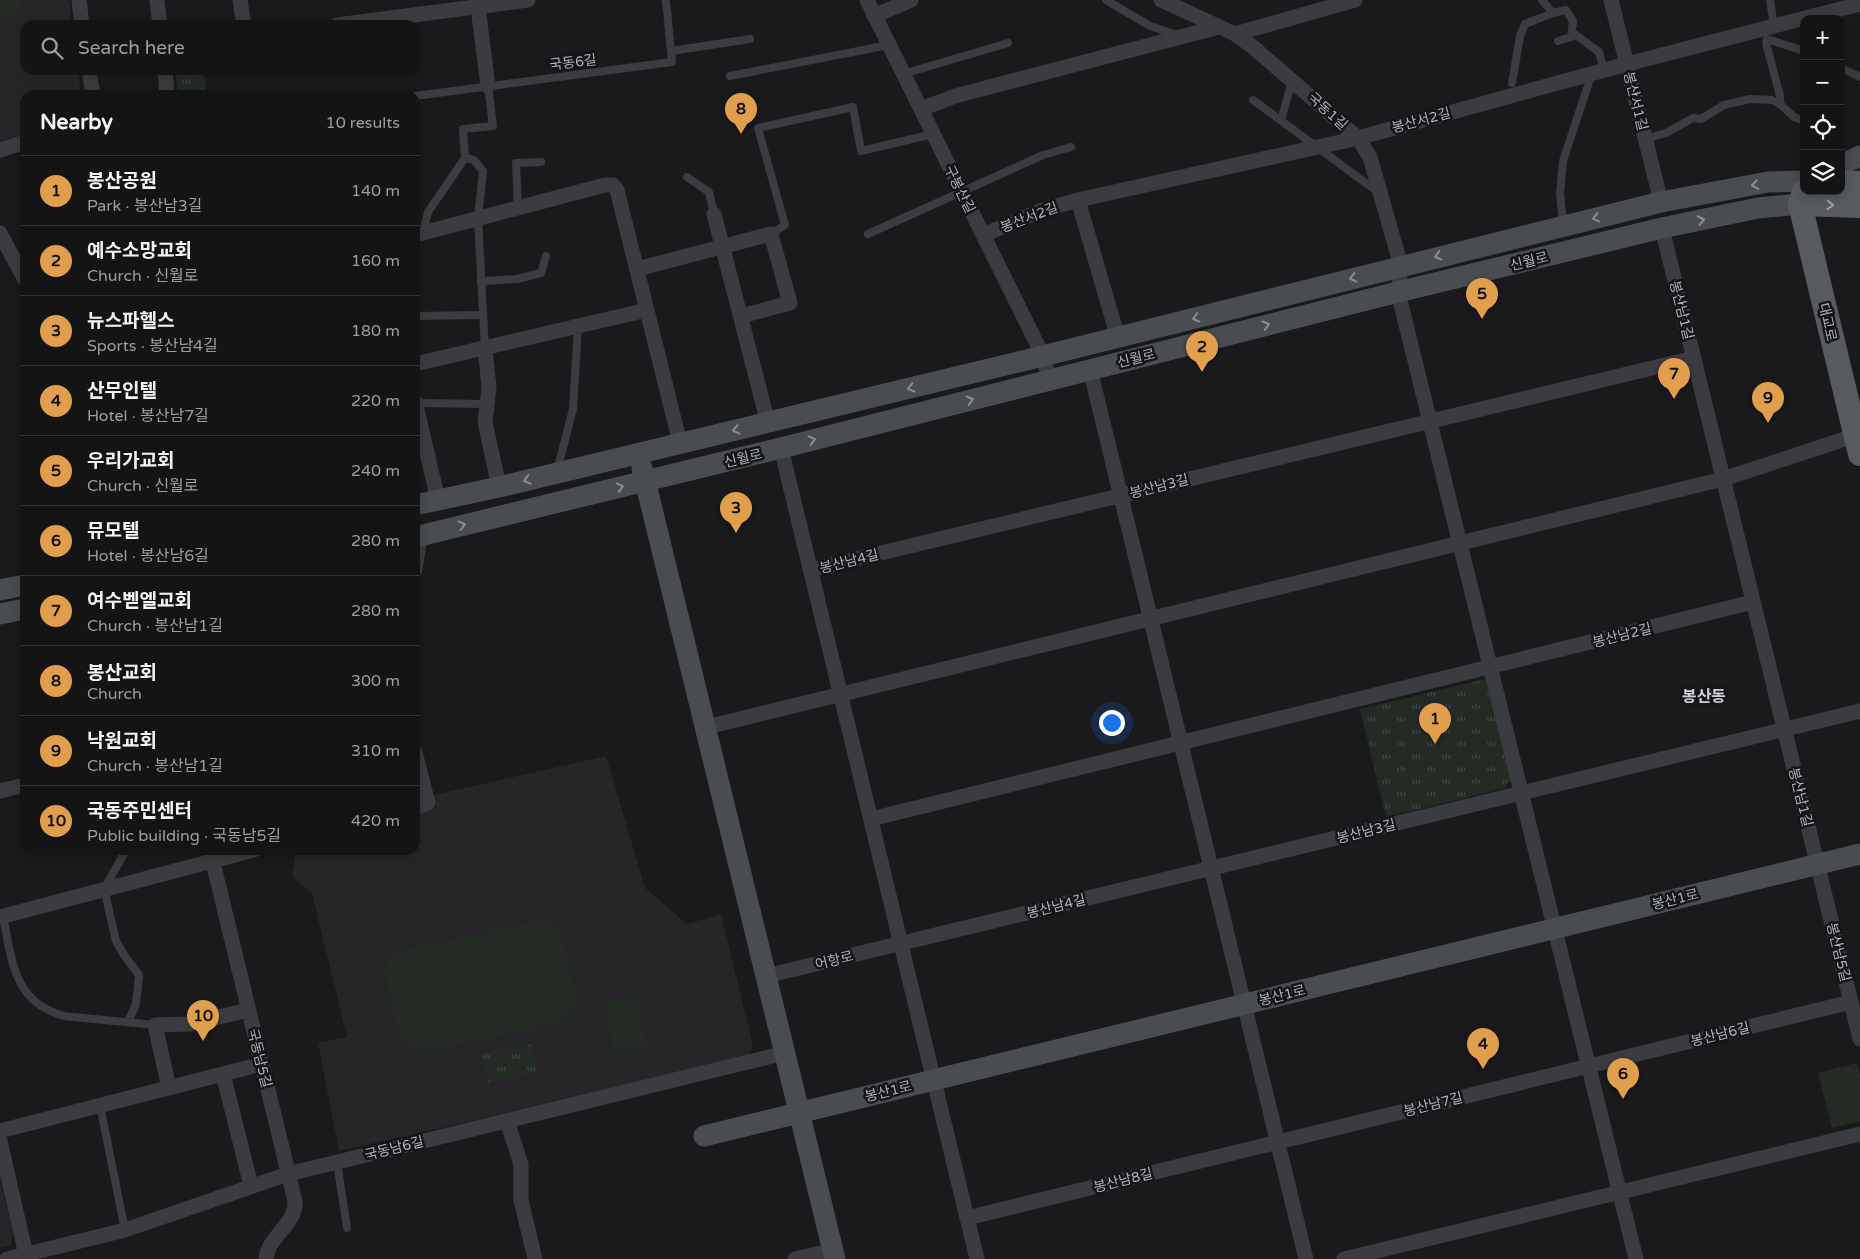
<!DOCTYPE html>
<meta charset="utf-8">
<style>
:root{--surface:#141415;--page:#1d1d1e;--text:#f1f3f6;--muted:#9d9ea0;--line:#333334;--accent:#e19f4d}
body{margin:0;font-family:"Varela Round","Noto Sans KR",sans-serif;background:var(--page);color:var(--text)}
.controls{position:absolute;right:15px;top:15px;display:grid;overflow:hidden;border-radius:10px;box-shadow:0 2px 12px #0003}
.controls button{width:45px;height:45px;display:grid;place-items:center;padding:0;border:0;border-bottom:1px solid var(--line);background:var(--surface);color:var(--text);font:25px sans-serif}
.you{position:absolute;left:1111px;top:722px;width:18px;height:18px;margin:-12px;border:4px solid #fff;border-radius:50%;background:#1a73e8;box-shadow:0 0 0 8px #1a73e833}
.badge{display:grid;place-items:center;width:32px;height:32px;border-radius:50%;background:var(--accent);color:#111;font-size:16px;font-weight:700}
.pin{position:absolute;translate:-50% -41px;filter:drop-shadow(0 1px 2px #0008)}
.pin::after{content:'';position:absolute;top:26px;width:18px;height:15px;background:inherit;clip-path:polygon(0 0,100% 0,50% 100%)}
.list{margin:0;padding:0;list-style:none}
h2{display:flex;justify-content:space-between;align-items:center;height:65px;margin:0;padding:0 20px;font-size:21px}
h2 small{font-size:16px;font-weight:400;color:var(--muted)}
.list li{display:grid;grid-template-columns:32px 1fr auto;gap:15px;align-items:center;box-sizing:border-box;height:70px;padding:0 20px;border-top:1px solid var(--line)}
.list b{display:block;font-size:19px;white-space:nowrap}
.list p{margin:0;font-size:16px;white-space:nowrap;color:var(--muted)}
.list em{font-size:16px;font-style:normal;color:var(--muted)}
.icon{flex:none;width:28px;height:28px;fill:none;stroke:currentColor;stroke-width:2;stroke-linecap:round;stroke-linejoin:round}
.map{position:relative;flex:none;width:1860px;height:1259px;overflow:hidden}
.search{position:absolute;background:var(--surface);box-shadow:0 2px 12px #0003;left:20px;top:20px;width:400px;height:55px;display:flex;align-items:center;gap:12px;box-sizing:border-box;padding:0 18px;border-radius:15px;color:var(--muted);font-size:19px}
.panel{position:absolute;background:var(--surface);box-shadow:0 2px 12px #0003;left:20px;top:90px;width:400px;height:765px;border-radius:15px}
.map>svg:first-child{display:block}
</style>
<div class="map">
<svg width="1860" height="1259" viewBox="0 0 1860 1259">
<defs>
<pattern id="park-tufts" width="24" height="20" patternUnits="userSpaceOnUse" patternTransform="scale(1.25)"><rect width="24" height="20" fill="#242b24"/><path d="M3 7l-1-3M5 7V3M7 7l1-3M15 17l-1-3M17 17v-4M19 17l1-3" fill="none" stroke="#414742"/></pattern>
</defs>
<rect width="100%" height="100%" fill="#1a1a1c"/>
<!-- built -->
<g fill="#262628">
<path d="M0,0H69L72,25H25V70H78L81,95H25V134L0,141Z"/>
<path d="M606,756L645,888L687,924L721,914L753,1046L746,1059L339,1151L318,1043L347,1037L312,893L292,877L296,850H415V813L436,808L434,795Z"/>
<path d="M0,1179L13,1234L10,1246L0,1248Z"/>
</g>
<!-- grass -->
<g fill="#242b24">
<path d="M0,0H20L24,13L0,18Z"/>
<path d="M541,920C549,922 556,926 560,933C564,939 577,994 576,1002C575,1011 568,1018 560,1023L425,1052C417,1052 410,1050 404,1044C397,1035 384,978 386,967C388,959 395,954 402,950Z"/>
<path d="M636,995L647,1046L614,1052L604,1002Z"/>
<path d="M1857,1063L1860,1076V1121L1832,1128L1818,1073Z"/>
</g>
<!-- park -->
<g fill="url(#park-tufts)">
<path d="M175,70H203L207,95H178Z"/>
<path d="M1486,679L1511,779L1505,788L1386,817L1360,709Z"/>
<path d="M531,1044L537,1073L488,1083L482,1054Z"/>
</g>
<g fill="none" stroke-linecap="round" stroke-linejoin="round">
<!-- lane -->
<g stroke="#3b3c40" stroke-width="8">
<path d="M1106,0L1150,26L1177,35"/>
<path d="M1542,0L1553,13L1566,10L1573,21L1571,37L1558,41"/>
<path d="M1770,0L1774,26"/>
<path d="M1573,33L1599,52L1604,70"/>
<path d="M671,51L750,39"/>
<path d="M1841,68L1860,77"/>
<path d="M903,74L1008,43"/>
<path d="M730,76L889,45"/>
<path d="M1512,83L1520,36L1525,24L1553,13"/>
<path d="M415,96L672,62L666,0"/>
<path d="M1253,100L1378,192"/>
<path d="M1780,104V96L1766,43L1767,39L1804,51"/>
<path d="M1281,120L1292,81"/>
<path d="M1645,139L1666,133L1693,118L1701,119L1724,105L1750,99L1772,100L1780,104L1794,117L1804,121"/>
<path d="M465,158L474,160L483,171L478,219L485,348"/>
<path d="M687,177L709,192L714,214"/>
<path d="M518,208L516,163L541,162"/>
<path d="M1563,224L1560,193L1563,161L1592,73"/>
<path d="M423,233L428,212L465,158L463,129L493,126L488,86"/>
<path d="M771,234L785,225L758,128L853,107L861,151L933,134"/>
<path d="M868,234L1043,155L1071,147"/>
<path d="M481,281L517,279L541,273L546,256"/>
<path d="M415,316L483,315"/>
<path d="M415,403L487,404"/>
<path d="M557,471L573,409L578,326"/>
<path d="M126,850L104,889L116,941L124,955L139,975L136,1004L128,1022"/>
<path d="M3,916C12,960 13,1002 64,1016L155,1025"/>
<path d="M100,1105L125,1230"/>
<path d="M337,1162L347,1228"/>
</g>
<!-- street -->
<g stroke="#3b3c40" stroke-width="15">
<path d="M79,0L82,25"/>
<path d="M157,0L160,25"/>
<path d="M240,0L244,25"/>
<path d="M477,0L488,86"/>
<path d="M867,0L1043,356L1049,379"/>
<path d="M1161,0L1235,34L1253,47L1358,138L1370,157L1401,266L1398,292L1636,1259"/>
<path d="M1611,0L1661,202"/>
<path d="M874,16L911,0"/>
<path d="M337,25L528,0"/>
<path d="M1235,34L1355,0"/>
<path d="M89,70L93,95"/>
<path d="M165,70L167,95"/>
<path d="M921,109L955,96L1219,27"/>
<path d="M0,150L25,142"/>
<path d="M1078,200L1118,338"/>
<path d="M714,214L768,423"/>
<path d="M1662,228L1860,1039"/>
<path d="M0,233L25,280"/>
<path d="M415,235L605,185H613L617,190L680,443"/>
<path d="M983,235L1040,211L1078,200L1358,138L1627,64L1860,4"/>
<path d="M637,269L771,234L790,303L741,316"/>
<path d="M485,348L489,387L485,422L499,487"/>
<path d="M415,364L647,310"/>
<path d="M1090,369L1306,1259"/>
<path d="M415,401L438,500"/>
<path d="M781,448L977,1259"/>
<path d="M415,570L420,536"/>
<path d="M810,570L1694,358"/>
<path d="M707,727L1723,479L1860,434"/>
<path d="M415,752L428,803L415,807"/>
<path d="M0,791L25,785"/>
<path d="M871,819L1753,602"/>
<path d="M210,850L295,1201C297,1224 267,1237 266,1259"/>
<path d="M0,917L254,850"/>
<path d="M766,976L1860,711"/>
<path d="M223,1074L251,1186"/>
<path d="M169,1088L155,1025L190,1024L248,1010"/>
<path d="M507,1121L521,1164V1200L535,1259"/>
<path d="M0,1131L262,1064"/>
<path d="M0,1141L26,1255"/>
<path d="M967,1218L1851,1002"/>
<path d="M7,1259L125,1230L288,1174L785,1053"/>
<path d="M795,1259L833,1250"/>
<path d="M1344,1259L1860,1134"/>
</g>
<!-- secondary -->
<g stroke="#494c50" stroke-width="21">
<path d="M1841,165L1860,156"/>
<path d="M642,468L835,1259"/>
<path d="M415,505L499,487L1043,356L1661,202L1768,182L1804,181"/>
<path d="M415,537L781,448L1398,292L1662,228L1758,208L1800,204"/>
<path d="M0,590L25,585"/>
<path d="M0,614L25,609"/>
<path d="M704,1136L1860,854"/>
</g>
<!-- primary -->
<g stroke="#575a5f" stroke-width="24">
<path d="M1841,182L1860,183"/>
<path d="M1804,191L1800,204L1860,454"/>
<path d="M1800,204L1860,206"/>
</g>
</g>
<!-- one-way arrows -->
<defs><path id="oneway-chevron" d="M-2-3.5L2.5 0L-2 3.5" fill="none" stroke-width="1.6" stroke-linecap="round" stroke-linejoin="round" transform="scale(1.25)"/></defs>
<g stroke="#8a8f95">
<use href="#oneway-chevron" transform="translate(1755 185) rotate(171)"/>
<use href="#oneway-chevron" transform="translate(1596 218) rotate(166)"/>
<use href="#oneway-chevron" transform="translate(1701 220) rotate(-12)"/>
<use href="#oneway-chevron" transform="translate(1438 256) rotate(166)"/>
<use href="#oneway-chevron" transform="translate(1353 278) rotate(166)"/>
<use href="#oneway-chevron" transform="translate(1196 318) rotate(166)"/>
<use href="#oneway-chevron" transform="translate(1266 325) rotate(-14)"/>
<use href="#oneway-chevron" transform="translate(911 388) rotate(166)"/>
<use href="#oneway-chevron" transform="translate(970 400) rotate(-14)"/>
<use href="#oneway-chevron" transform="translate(736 430) rotate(167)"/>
<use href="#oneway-chevron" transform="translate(812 440) rotate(-14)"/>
<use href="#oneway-chevron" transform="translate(527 480) rotate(166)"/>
<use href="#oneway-chevron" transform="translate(620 487) rotate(-14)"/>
<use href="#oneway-chevron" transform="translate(462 525) rotate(-14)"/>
</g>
<use stroke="#9ca1a8" href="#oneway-chevron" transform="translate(1830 205) rotate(2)"/>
<g text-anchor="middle" stroke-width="5" stroke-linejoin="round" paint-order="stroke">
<!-- street labels -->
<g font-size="14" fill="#adb3ba" stroke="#151517">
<text transform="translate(573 62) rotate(-7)" y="5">국동6길</text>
<text transform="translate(1636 101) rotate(76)" y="5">봉산서1길</text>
<text transform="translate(1328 111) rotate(42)" y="5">국동1길</text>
<text transform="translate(1421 120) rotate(-15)" y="5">봉산서2길</text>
<text transform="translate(960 189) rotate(64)" y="5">구봉산길</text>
<text transform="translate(1029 217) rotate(-21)" y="5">봉산서2길</text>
<text transform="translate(1529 261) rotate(-14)" y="5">신월로</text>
<text transform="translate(1682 310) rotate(76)" y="5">봉산남1길</text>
<text transform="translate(1828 322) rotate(77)" y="5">대교로</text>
<text transform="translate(1136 358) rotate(-14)" y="5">신월로</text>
<text transform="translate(743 458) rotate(-14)" y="5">신월로</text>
<text transform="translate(1159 486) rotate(-14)" y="5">봉산남3길</text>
<text transform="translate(849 561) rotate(-14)" y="5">봉산남4길</text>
<text transform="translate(1622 635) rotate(-14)" y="5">봉산남2길</text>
<text transform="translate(1801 797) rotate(76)" y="5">봉산남1길</text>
<text transform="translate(1366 831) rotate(-14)" y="5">봉산남3길</text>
<text transform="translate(1675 899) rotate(-14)" y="5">봉산1로</text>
<text transform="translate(1056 906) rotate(-14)" y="5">봉산남4길</text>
<text transform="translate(1839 952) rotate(76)" y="5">봉산남5길</text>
<text transform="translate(834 960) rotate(-14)" y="5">어항로</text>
<text transform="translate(1282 995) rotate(-14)" y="5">봉산1로</text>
<text transform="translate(1720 1034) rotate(-14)" y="5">봉산남6길</text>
<text transform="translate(260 1058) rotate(76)" y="5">국동남5길</text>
<text transform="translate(888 1091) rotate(-14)" y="5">봉산1로</text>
<text transform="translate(1433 1104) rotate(-14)" y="5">봉산남7길</text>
<text transform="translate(394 1148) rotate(-14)" y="5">국동남6길</text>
<text transform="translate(1123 1180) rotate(-14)" y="5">봉산남8길</text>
</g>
<!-- quarter labels -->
<g font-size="16" font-weight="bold" fill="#ced1d6" stroke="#151517">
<text x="1704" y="702">봉산동</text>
</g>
</g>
</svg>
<div class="controls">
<button>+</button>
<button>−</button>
<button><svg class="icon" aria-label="locate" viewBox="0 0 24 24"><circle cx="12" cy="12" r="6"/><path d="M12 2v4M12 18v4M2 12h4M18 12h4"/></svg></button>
<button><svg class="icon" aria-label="layers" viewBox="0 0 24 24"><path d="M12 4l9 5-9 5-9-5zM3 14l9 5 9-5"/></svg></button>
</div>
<div class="you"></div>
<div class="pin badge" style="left:1435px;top:744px">1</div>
<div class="pin badge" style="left:1202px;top:372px">2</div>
<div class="pin badge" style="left:736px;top:533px">3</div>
<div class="pin badge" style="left:1483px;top:1069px">4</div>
<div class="pin badge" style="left:1482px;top:319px">5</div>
<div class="pin badge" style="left:1623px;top:1099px">6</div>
<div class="pin badge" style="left:1674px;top:399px">7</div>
<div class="pin badge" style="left:741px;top:134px">8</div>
<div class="pin badge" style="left:1768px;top:423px">9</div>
<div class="pin badge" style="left:203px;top:1041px">10</div>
<div class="search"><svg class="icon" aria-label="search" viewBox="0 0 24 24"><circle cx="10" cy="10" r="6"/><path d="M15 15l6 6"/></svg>Search here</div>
<section class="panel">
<h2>Nearby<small>10 results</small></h2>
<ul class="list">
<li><span class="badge">1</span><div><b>봉산공원</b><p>Park · 봉산남3길</p></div><em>140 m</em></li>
<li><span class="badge">2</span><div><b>예수소망교회</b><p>Church · 신월로</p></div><em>160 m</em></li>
<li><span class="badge">3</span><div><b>뉴스파헬스</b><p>Sports · 봉산남4길</p></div><em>180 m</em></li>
<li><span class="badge">4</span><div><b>산무인텔</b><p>Hotel · 봉산남7길</p></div><em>220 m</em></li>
<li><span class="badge">5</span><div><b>우리가교회</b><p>Church · 신월로</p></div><em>240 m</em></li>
<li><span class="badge">6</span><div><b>뮤모텔</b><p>Hotel · 봉산남6길</p></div><em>280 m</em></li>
<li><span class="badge">7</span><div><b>여수벧엘교회</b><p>Church · 봉산남1길</p></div><em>280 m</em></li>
<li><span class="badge">8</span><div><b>봉산교회</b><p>Church</p></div><em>300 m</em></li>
<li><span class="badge">9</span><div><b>낙원교회</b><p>Church · 봉산남1길</p></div><em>310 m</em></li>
<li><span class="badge">10</span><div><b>국동주민센터</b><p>Public building · 국동남5길</p></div><em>420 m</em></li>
</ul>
</section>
</div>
